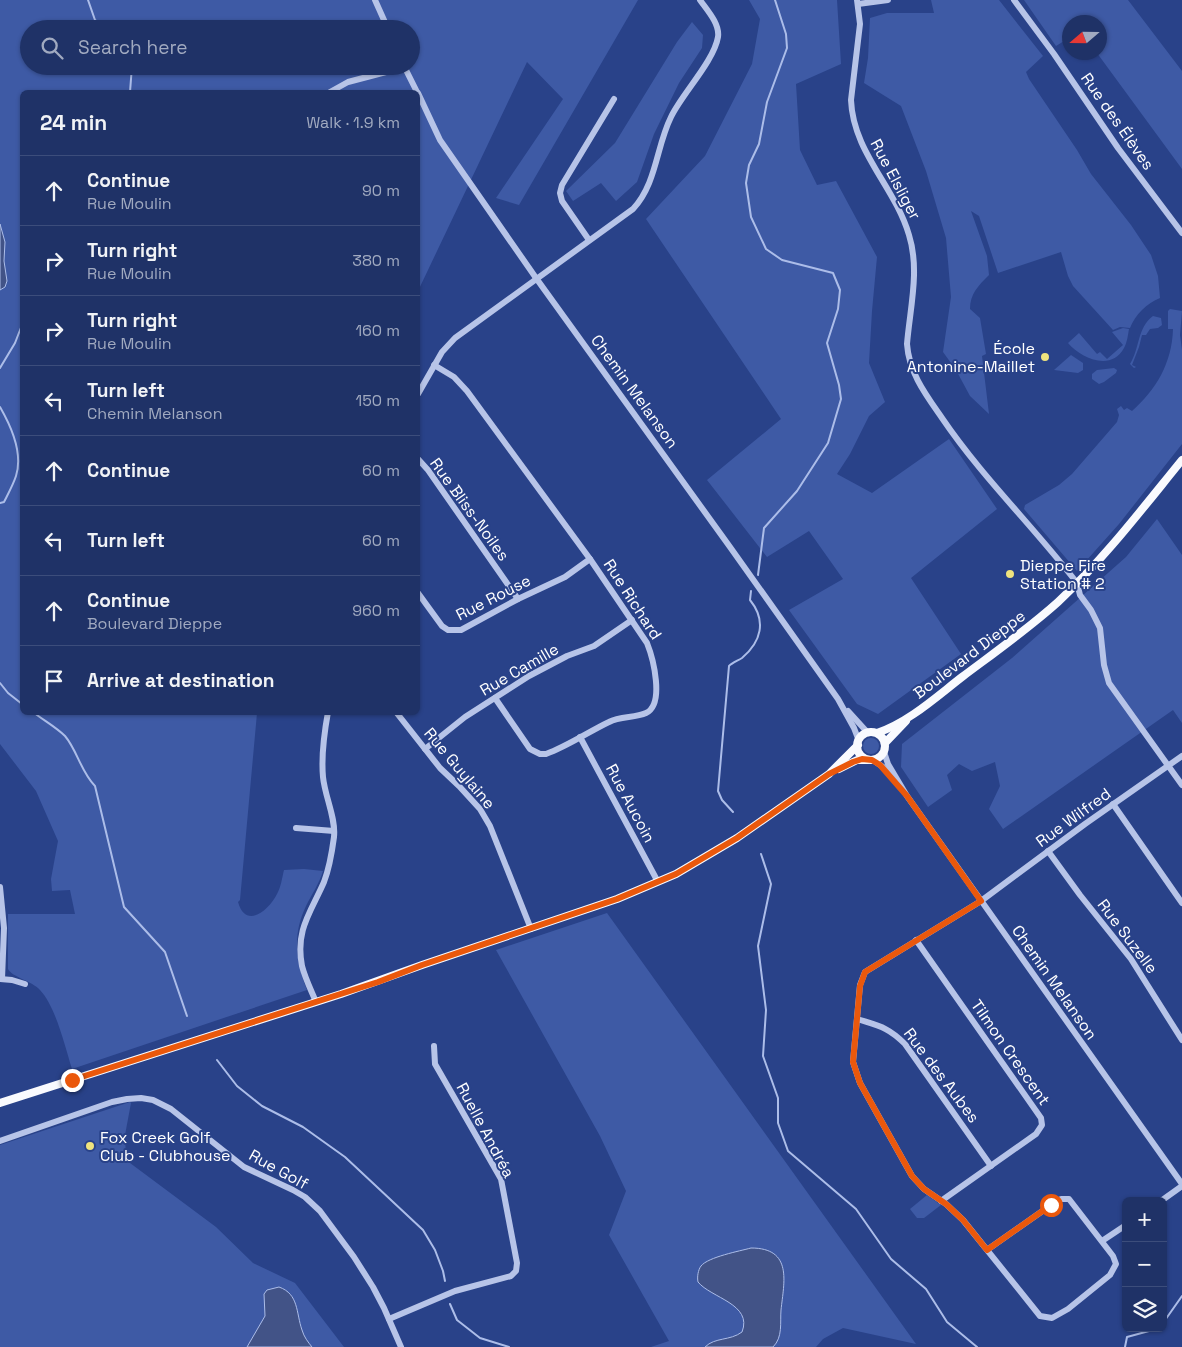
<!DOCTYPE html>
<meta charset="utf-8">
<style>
:root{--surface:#1f3267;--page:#2c3e70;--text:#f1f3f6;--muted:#a1aac0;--line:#3c4d7b}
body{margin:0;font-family:"Space Grotesk",sans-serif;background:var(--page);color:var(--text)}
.controls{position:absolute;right:15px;bottom:15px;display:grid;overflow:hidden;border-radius:8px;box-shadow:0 1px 4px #0004}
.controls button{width:45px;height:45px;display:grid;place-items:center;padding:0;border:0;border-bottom:1px solid var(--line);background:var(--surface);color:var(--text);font:25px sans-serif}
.compass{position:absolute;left:1062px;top:15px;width:45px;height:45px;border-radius:50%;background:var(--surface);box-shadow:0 1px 4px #0004;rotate:250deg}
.stop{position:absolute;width:15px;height:15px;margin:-11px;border:4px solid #ea580c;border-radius:50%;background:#fff}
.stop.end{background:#ea580c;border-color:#fff;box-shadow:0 1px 5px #0008}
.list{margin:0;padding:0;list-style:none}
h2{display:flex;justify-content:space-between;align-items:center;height:65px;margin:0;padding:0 20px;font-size:21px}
h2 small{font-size:16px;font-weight:400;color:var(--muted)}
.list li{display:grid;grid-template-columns:32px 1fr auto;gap:15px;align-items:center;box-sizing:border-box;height:70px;padding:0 20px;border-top:1px solid var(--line)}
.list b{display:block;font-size:19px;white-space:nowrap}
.list p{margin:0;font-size:16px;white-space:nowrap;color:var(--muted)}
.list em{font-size:16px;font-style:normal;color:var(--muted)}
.icon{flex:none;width:28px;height:28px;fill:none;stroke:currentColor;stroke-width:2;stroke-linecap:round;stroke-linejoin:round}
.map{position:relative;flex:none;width:1182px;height:1347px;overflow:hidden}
.search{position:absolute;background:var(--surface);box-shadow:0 1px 4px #0004;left:20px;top:20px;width:400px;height:55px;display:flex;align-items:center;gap:12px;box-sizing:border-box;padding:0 18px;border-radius:28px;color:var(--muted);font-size:19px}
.panel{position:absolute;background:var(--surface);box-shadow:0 1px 4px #0004;left:20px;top:90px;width:400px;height:625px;border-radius:8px}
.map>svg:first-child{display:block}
</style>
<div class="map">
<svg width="1182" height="1347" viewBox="0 0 1182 1347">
<rect width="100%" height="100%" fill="#294289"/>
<!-- green -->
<g fill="#3e5aa5" fill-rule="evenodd">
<path d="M0,0H638L519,205L496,198L563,99L527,62L418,291V92H22V712L257,713L240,900L238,902C246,930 269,910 277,894C281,887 282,878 284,870L304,869L323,871C319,884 312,894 306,906C292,935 296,962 307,990L72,1069C65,1047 56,1007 40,990C32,981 12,977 8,969V914H75L70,890L52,891L51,879L58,841L36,791L0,744ZM29,29H411V66H29Z"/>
<path d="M749,0H837L841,64L796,84L800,150L817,185L836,181L877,257L872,311L869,363L885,402L869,416L850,454L837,474L872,493L949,439L997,509L911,578L961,654L878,714L857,704L789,610L843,579L809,531L767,557L707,480L781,419L646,219L705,156L752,64L760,19Z"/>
<path d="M931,0H999L1043,56L1026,72L1029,79L1077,150L1091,174L1131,225L1151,255L1158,276L1160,298C1147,303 1135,315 1130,328L1120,327L1113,330L1073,286L1068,276L1061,252L998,273L979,216L971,211L987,256L989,275C978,286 970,294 970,309L980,318L986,354L982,356L989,414L970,396L956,370L943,352L951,297L946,238L926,171L901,106L864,83L868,58L870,18L887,13H934Z"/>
<path d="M1024,0H1128L1182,71V169L1097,53L1100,52V22H1070L1069,38L1056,46Z"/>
<path d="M692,22L703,35L702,48L679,83L654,134L637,182L616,201L601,183L573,201L566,191L615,143L677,42Z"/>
<path d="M1170,309L1182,311L1180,335L1182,350V444L1119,524L1077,571L1024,509L1025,505L1059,485L1072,474L1117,422L1119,415L1117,409L1121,406L1124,410L1127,408L1132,411C1156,390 1172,363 1173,329H1168V311Z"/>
<path d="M1153,316L1161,318L1162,325L1158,328L1150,329L1146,335H1142L1139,347L1132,365L1136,367L1134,368L1130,364C1140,348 1137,328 1153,316Z"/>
<path d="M1123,328L1129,329C1128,335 1127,343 1124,348C1111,372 1081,358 1068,343L1079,333L1097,354L1100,352L1107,359L1123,345L1112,332Z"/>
<path d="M1071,355L1083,363V370L1078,373L1054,370Z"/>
<path d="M1114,368L1117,370L1116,373L1104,382L1099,384L1092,379V374L1097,370Z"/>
<path d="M1157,519L1182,555V723L1173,710L1003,829L989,809L1000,786L995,762L972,771L959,764L947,775L952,790L928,807L901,767L902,744L1012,658L1126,557Z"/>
<circle cx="871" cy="746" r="8"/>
<path d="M607,913L916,1344L843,1328L823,1339L816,1347H651L669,1341L609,1235L626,1191L600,1136L496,950Z"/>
<path d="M130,1102L131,1103L125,1135L126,1160L216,1227L253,1263L295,1283L344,1347H0V1145Z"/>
<path d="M927,1195L941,1205L924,1218H917L910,1209Z"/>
</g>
<!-- water -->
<g fill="#425387" stroke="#acbde9">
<path d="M0,224L5,242L4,261L7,281L5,287L0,290Z"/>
<path d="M751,1248C793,1248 784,1282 781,1310C780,1323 783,1337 773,1347H705C715,1337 730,1341 742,1332C753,1304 711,1298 698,1282C697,1277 698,1270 701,1266C708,1257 740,1251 751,1248Z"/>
<path d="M279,1287C299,1294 296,1313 302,1330C304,1337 308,1342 312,1347H247L265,1316L264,1294L267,1290Z"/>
</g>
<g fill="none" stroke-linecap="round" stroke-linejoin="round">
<!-- stream -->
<g stroke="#acbde9" stroke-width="2">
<path d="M88,0L95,20L109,29"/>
<path d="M130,92L132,66"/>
<path d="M0,368L15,343L22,325"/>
<path d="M0,407C11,426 23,454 16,476C13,485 8,494 4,502L0,503"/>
<path d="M758,575L764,528L797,491L828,443L841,399L839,385L827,343L838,309L840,290L833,273L782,260L766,249L751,217L746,183L749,165L759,144L767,102L787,48L786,34L775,0"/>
<path d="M0,683L8,693L22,704"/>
<path d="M33,712C43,720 56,727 65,736C77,750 81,772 95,786L124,907L165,952L187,1016"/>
<path d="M733,812L722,800L718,791L729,666C732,663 737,661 742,658C761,642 767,621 750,600L751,591"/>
<path d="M761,854L771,884L758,946L766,1010L763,1056L778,1098V1123L788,1151L856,1209L891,1259L926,1289L947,1322L977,1347"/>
<path d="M217,1060L237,1086L262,1106L303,1127L345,1157L423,1230L435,1250L443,1271L445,1281"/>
<path d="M450,1304L457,1320L480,1338L509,1347"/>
<path d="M1163,1323L1182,1296"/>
<path d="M1125,1347L1127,1337L1160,1328"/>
</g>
<!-- minor -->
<g stroke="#b7c4e8" stroke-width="6">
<path d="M375,0L388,29"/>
<path d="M857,0L860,24L851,100C853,152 895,187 909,235C920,270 910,308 907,344C909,373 926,395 942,418C982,477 1034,527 1077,583L1080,595L1091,610L1100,628L1104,665L1109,683L1182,785"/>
<path d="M1014,0L1054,54L1118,148L1182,233"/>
<path d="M858,4L888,0"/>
<path d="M404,66L417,92"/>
<path d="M330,92L348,82L405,67"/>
<path d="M418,93L440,140L536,278L730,547L838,699L854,728L859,741"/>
<path d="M589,240L562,201L560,193L562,185L614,99"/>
<path d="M434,365L454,377L467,391L590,559L647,643C653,658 665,704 646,713C635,718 620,716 609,722C588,732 568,746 546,754H540L530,749L495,698"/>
<path d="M418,394L442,352L455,338L633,209C657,183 656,147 671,117C682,94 714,61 718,37C720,24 707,10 700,0"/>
<path d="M418,459L428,470L518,599"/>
<path d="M418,593L442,626L448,630H461L518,599L565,577L590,559"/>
<path d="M848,711L868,733"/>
<path d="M396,712L440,768L459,786L480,809L490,826L531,929"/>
<path d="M580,737L658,882"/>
<path d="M425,749L465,717L529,676L567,656L594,646L632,620"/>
<path d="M884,752L888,764L907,796L1182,1184"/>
<path d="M873,760L883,767L895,781"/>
<path d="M1113,804L1182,903"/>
<path d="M296,828L334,831"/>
<path d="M1048,851L1080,895L1131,959L1182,1040"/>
<path d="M0,887L4,928L2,979"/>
<path d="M916,940L1041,1118L1042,1125L1036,1134L941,1201"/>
<path d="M0,979L12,980L25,984"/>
<path d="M316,1002C311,990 305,978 302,966C295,930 311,912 324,882C329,869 332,852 334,837C336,818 325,797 323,777C321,755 324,734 328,712"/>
<path d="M857,1019C879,1026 888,1027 905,1044L991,1166"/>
<path d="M0,1141L112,1102L127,1099L141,1098L153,1100L171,1109L244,1167L293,1190L305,1197L320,1211L354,1257L373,1287L384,1308L401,1347"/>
<path d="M1161,1201L1182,1186"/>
<path d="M1102,1241L1126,1225"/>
<path d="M987,1250L1051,1205L1061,1199H1069L1113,1256L1116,1264L1110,1275L1068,1309L1052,1318L1040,1316L963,1220L946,1204L924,1189L912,1176L860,1083L853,1062L860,985L865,972L981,901L1085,824L1182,756"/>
<path d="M389,1319L455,1291L511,1276L516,1271L517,1263L501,1179L435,1064L434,1046"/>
</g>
<!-- major -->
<g stroke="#f9fafe" stroke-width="8">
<circle cx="871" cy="746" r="14"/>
<path d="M877,733C909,722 936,697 962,677C994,653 1028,629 1058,602C1104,559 1142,509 1182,460"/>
<path d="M885,743L906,721"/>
<path d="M839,769L857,760H868"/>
<path d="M0,1103L341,994L422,965L617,899L676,874L737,838L829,774L858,745"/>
</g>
</g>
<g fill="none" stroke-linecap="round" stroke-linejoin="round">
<!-- route -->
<path stroke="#ea580c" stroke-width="6" d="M72,1080L378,982L422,965L617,899L676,874L737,838L829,774L853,762L862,759L872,760L880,765L907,796L981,901L865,972L860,986L853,1062L860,1083L912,1176L924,1189L946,1204L963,1220L987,1250L1051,1205"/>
</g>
<!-- markers -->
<g fill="#efe37e" stroke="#294289" stroke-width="2">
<circle cx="1045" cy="357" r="5"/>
<circle cx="1010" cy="574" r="5"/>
<circle cx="90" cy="1146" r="5"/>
</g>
<g text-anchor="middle" stroke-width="4" stroke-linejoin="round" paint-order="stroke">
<!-- street labels -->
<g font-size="16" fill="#fff" stroke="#294289">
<text transform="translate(1118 121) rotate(55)" y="6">Rue des Élèves</text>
<text transform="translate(896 179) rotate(62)" y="6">Rue Elsliger</text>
<text transform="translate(635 391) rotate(54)" y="6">Chemin Melanson</text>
<text transform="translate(470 509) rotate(54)" y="6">Rue Bliss-Noiles</text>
<text transform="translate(493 597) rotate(-27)" y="6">Rue Rouse</text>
<text transform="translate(633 599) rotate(57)" y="6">Rue Richard</text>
<text transform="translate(969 654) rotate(-37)" y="6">Boulevard Dieppe</text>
<text transform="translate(519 669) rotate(-30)" y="6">Rue Camille</text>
<text transform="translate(460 768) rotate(50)" y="6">Rue Guylaine</text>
<text transform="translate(631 803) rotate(62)" y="6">Rue Aucoin</text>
<text transform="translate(1073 817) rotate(-36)" y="6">Rue Wilfred</text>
<text transform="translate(1128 936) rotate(53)" y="6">Rue Suzelle</text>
<text transform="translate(1055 982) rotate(55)" y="6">Chemin Melanson</text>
<text transform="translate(1011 1052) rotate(55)" y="6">Tilmon Crescent</text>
<text transform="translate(942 1075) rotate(53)" y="6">Rue des Aubes</text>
<text transform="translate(486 1130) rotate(62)" y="6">Ruelle Andréa</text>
<text transform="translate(279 1169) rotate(29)" y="6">Rue Golf</text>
</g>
<!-- poi labels -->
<g font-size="16" fill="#fff" stroke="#294289" text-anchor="start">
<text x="1035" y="354" text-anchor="end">École<tspan x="1035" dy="18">Antonine-Maillet</tspan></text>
<text x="1020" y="571">Dieppe Fire<tspan x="1020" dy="18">Station # 2</tspan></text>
<text x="100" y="1143">Fox Creek Golf<tspan x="100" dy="18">Club - Clubhouse</tspan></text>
</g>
</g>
</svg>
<div class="controls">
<button>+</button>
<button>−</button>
<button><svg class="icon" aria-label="layers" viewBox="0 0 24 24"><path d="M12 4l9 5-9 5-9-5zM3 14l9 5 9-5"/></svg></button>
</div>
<svg class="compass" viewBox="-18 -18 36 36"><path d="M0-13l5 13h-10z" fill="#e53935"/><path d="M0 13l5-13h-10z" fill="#a1aac0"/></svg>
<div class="stop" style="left:1051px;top:1205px"></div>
<div class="stop end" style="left:72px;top:1080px"></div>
<div class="search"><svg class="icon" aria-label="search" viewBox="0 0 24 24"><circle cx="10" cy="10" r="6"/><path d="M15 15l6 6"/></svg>Search here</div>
<section class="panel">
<h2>24 min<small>Walk · 1.9 km</small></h2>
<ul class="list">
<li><svg class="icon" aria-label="ahead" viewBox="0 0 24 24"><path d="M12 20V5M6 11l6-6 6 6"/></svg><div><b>Continue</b><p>Rue Moulin</p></div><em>90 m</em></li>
<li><svg class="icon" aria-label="right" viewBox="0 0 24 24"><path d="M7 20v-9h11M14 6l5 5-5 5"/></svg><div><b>Turn right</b><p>Rue Moulin</p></div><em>380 m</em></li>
<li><svg class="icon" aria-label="right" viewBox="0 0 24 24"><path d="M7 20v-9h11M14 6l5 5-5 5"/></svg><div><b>Turn right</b><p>Rue Moulin</p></div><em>160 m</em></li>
<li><svg class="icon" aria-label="left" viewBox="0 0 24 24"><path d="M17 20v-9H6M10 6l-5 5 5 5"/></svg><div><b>Turn left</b><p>Chemin Melanson</p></div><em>150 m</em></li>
<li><svg class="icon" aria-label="ahead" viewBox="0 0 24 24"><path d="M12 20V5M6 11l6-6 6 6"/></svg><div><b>Continue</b></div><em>60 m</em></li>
<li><svg class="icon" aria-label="left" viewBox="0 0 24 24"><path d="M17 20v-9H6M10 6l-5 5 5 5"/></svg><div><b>Turn left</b></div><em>60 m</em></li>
<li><svg class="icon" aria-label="ahead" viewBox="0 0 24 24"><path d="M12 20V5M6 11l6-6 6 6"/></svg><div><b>Continue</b><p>Boulevard Dieppe</p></div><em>960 m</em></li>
<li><svg class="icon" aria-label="arrive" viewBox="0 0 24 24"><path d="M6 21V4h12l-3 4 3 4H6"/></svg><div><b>Arrive at destination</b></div></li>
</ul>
</section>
</div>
